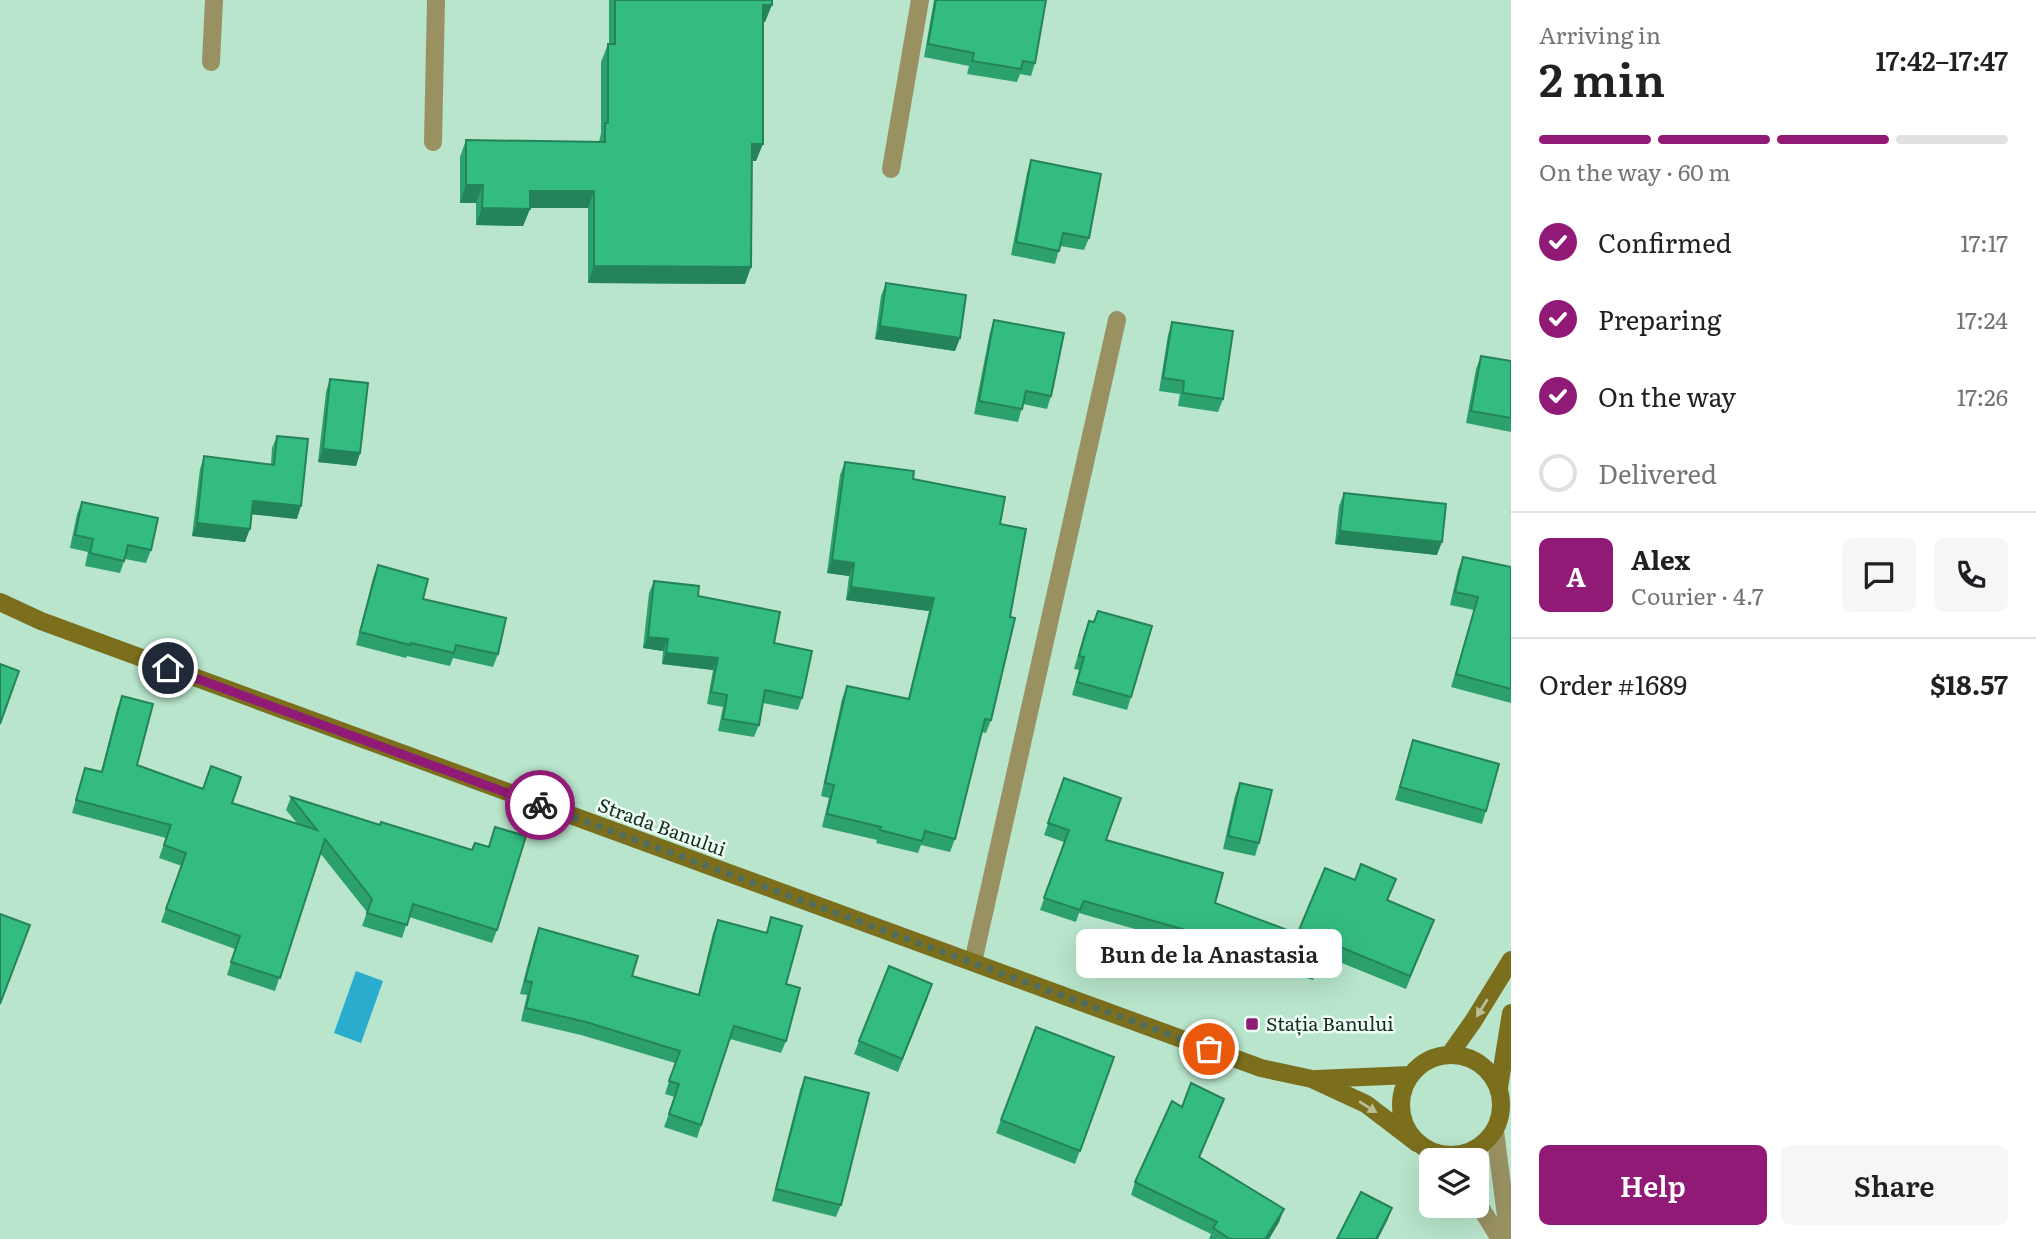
<!DOCTYPE html>
<meta charset="utf-8">
<style>
:root{--surface:#fff;--page:#f6f6f6;--text:#202124;--muted:#757577;--line:#e0e0e0;--accent:#921a77}
body{margin:0;font-family:Literata,serif;background:var(--page);color:var(--text);height:100vh;display:flex;flex-direction:column;font-size:26px;white-space:nowrap}
*{box-sizing:border-box;margin:0}
p{font-size:23px;color:var(--muted)}
.icon{flex:none;width:38px;height:38px;fill:none;stroke:currentColor;stroke-width:2;stroke-linecap:round;stroke-linejoin:round}
.map{position:relative;flex:1;overflow:hidden}
.side{display:flex;flex-direction:column;background:var(--surface);width:525px}
.side>*{flex:none}
.fabs{position:absolute;left:1419px;top:1148px;display:grid;gap:14px}
.fabs a{display:grid;place-items:center;width:70px;height:70px;border-radius:10px;background:var(--surface);box-shadow:0 7px 28px #0002;font-size:35px}
.pin{position:absolute;display:grid;place-items:center;width:60px;height:60px;color:#fff;margin:-30px;border:4px solid #fff;border-radius:50%;box-shadow:0 2px 7px #0007}
.courier{position:absolute;display:grid;place-items:center;width:70px;height:70px;margin:-35px;border:5px solid #921a77;border-radius:50%;background:#fff;color:#222;box-shadow:0 2px 9px #0007}
.bubble{position:absolute;height:49px;border-radius:10px;background:var(--surface);box-shadow:0 7px 28px #0002;font-size:23px;font-weight:600;line-height:49px;text-align:center}
.summary em{font-style:normal;font-weight:600}
.summary div{display:flex;flex-direction:column-reverse}
.summary{display:flex;align-items:center;justify-content:space-between;height:119px;padding:0 28px}
h1{font-size:46px;font-weight:600;line-height:52px}
.bar{display:grid;grid-template-columns:repeat(4,1fr);gap:10px 7px;align-content:center;height:84px;padding:0 28px}
.bar i{height:9px;border-radius:5px;background:var(--line)}
.bar .current{background:var(--accent)}
.bar p{grid-column:span 4}
.line{display:flex;align-items:center;gap:18px;padding:0 28px;border-top:2px solid var(--line)}
.line div{flex:1}
.round{display:grid;place-items:center;flex:none;width:74px;height:74px;border-radius:10px;background:var(--page)}
ol{padding:0 28px;list-style:none}
li{display:flex;align-items:center;gap:21px;height:77px}
li p{margin-inline-start:auto}
li .icon{padding:7px;border-radius:50%;background:var(--accent);color:#fff;stroke-width:4}
li:last-child{color:var(--muted)}
li i{width:38px;height:38px;border:4px solid var(--line);border-radius:50%}
.button{display:flex;gap:14px;margin-top:auto;padding:14px 28px}
.button a{flex:1;height:80px;border-radius:10px;background:var(--accent);color:#fff;font-size:28px;font-weight:600;line-height:80px;text-align:center}
.button a+a{background:var(--page);color:var(--text)}
main{display:flex;flex:1;min-height:0}
.map>svg:first-child{display:block}
.water{fill:#29accd}
.lines{fill:none;stroke-linecap:round;stroke-linejoin:round}
.street{stroke:#999162;stroke-width:18}
.secondary{stroke:#7b6e1d;stroke-width:18}
.wall{fill:#2da16d}
.shaded-wall{fill:#248359}
.building{fill:#34bb7f;stroke:#248359;stroke-width:2}
.oneway{fill:#babe93}
.done{stroke:#516d5d;stroke-width:7;stroke-dasharray:0 12.6}
.route{stroke:#921a77;stroke-width:9}
.poi-dot{fill:#921a77;stroke:#edfff4;stroke-width:2.5}
.labels{text-anchor:middle;stroke-width:5;stroke-linejoin:round;paint-order:stroke}
.street-label{font-size:19px;fill:#1a2c22;stroke:#edfff4}
.poi-label{font-size:19px;fill:#1a2c22;stroke:#edfff4;text-anchor:start}
</style>
<main>
<div class="map">
<svg width="1511" height="1239" viewBox="0 0 1511 1239">
<rect width="100%" height="100%" fill="#b8e5cb"/>
<!-- water -->
<path class="water" d="M356,971L383,981L361,1043L334,1033Z"/>
<g class="lines">
<!-- street -->
<path class="street" d="M211,62L214,0
M433,142L436,0
M891,169L920,0
M973,962L1117,320
M1495,1131L1509,1239
M1438,1154L1444,1160
M1477,1202L1500,1239"/>
<!-- secondary -->
<path class="secondary" d="M0,602L41,621L1261,1068L1312,1079L1366,1104L1417,1143
M1450,1054L1474,1020L1511,960
M1401 1105a50 50 0 1 1 100 0a50 50 0 1 1-100 0Z
M1316,1079L1410,1075
M1499,1087L1511,1013"/>
</g>
<!-- wall -->
<path class="wall" d="M609,0H772L765,22H763L756,161H752L745,284L588,283V208H530L523,226L476,225V203H460V157L466,140L599,142L601,133V62L608,44H609Z
M934,0H1046L1035,63L1031,76L1020,74L1017,82L967,74L969,66L924,57Z
M1031,160L1089,238L1084,250L1060,246L1055,264L1011,255L1027,173Z
M886,283L960,338L955,351L875,339L881,296Z
M994,320L1051,396L1047,409L1023,404L1018,422L974,414L990,332Z
M1172,322L1223,399L1218,412L1178,406L1180,394L1159,391L1168,335Z
M1481,356L1511,361V432L1466,423L1476,369Z
M330,379L360,453L356,466L318,462L326,392Z
M277,436L297,519L252,514L245,542L192,536L200,469L204,456L271,464L272,448Z
M845,462L913,479L1000,524L1010,617L991,720L986,733L981,732L955,839L950,852L921,845L918,853L876,843L877,840L822,827L829,798L821,796L842,699L847,686L908,699L929,611L846,600L849,576L827,573L840,475Z
M1344,493L1437,555L1335,544L1339,506Z
M82,502L151,550L146,563L125,559L120,573L85,566L88,552L70,548L77,514Z
M1463,557L1511,567V703L1451,687L1474,610L1450,605L1458,570Z
M378,565L498,654L493,667L453,658L450,666L407,656L406,658L356,645L373,578Z
M654,581L698,596L774,643L802,698L798,710L763,703L759,725L754,737L718,731L723,707L707,704L713,670L662,664L663,651L643,648L649,593Z
M1098,611L1131,697L1127,710L1072,695L1079,670L1074,669L1084,634L1089,621L1093,622Z
M122,696L137,765L232,803L297,823L286,810L291,797L380,825L472,850L488,847L495,827L497,930L492,943L409,917L402,938L362,926L367,912L320,853L275,991L227,975L235,949L161,922L182,866L159,858L166,838L72,813L85,768L101,772L117,709Z
M1413,740L1486,811L1482,824L1395,800Z
M1064,778L1106,840L1215,903L1297,934L1325,868L1388,900L1429,933L1406,989L1322,955L1313,980L1079,913L1076,922L1040,910L1064,842L1044,835Z
M1240,783L1259,843L1255,856L1223,849L1235,796Z
M771,917L786,984V1041L781,1053L730,1039L697,1138L664,1127L675,1097L665,1094L675,1063L581,1035L521,1021L527,995L520,994L534,941L539,928L632,976L698,995L713,933L718,920L766,933Z
M928,997L898,1072L854,1054L859,1041Z
M1036,1027L1114,1057L1075,1164L996,1133Z
M805,1077L841,1205L836,1217L772,1201L800,1090Z
M1224,1099L1200,1157L1284,1209L1279,1222L1269,1239H1209L1211,1234L1131,1195L1135,1182L1182,1107Z"/>
<!-- shaded-wall -->
<path class="shaded-wall" d="M763,5H772L765,22H757Z
M752,144H763L756,161H745Z
M466,185H483L476,203H460Z
M530,191H594L588,208H524Z
M482,208L530,209L523,226L476,225Z
M594,266L751,267L745,284L588,283Z
M880,326L960,338L955,351L875,339Z
M323,449L360,453L356,466L318,462Z
M253,501L301,506L297,519L249,514Z
M197,523L250,529L245,542L192,536Z
M1340,531L1442,542L1437,555L1335,544Z
M832,560L854,563L849,576L827,573Z
M851,587L934,598L929,611L846,600Z
M648,637L668,639L663,651L643,648Z
M666,653L718,658L713,670L662,664Z
M1392,1208L1388,1219L1378,1239H1376Z
M1284,1209L1279,1222L1269,1239H1265Z"/>
<!-- building -->
<path class="building" d="M615,0H772V5H763V144H752L751,267L594,266V191H530V209L482,208L483,185H466V140L605,142V123H608V44H615Z
M936,0H1046L1035,63L1023,61L1021,69L972,61L974,53L928,44Z
M1031,160L1101,174L1089,238L1063,233L1059,251L1016,242Z
M886,283L966,295L960,338L880,326Z
M994,320L1064,333L1051,396L1026,391L1022,409L979,401Z
M1172,322L1233,331L1223,399L1183,393L1184,381L1163,378Z
M1481,356L1511,361V418L1471,411Z
M330,379L368,383L360,453L323,449Z
M277,436L308,439L301,506L253,501L250,529L197,523L204,456L274,465Z
M845,462L914,471L913,479L1005,497L1000,524L1026,529L1010,617L1015,618L991,720L985,719L955,839L925,831L922,841L880,830L881,827L827,814L834,785L825,783L847,686L909,699L934,598L851,587L854,563L832,560Z
M1344,493L1446,504L1442,542L1340,531Z
M82,502L158,518L151,550L128,545L124,561L90,553L93,539L75,535Z
M1463,557L1511,567V689L1456,674L1478,597L1455,592Z
M378,565L428,579L423,599L506,618L498,654L456,645L454,653L411,643L410,645L360,632Z
M654,581L699,586L698,596L780,612L774,643L812,651L802,698L765,690L759,725L723,719L727,695L711,692L718,658L666,653L668,639L648,637Z
M1098,611L1152,626L1131,697L1077,682L1084,657L1079,656L1089,621L1094,622Z
M0,664L19,671L0,724Z
M122,696L153,704L137,765L203,789L211,766L241,777L232,803L317,830L291,797L380,825L381,822L472,850L475,843L489,847L495,827L526,836L497,930L413,904L407,925L367,913L372,899L325,839L280,978L231,962L240,936L166,909L186,853L164,845L171,825L76,800L85,768L102,772Z
M1413,740L1499,764L1486,811L1400,787Z
M1064,778L1121,798L1106,840L1223,873L1215,903L1325,944L1318,968L1084,901L1080,910L1044,898L1069,830L1048,823Z
M1240,783L1272,790L1259,843L1228,836Z
M1361,864L1396,879L1387,900L1434,920L1410,976L1299,930L1325,868L1355,880Z
M0,914L30,925L0,1004Z
M771,917L802,926L786,984L800,988L786,1041L734,1026L701,1125L669,1114L679,1084L669,1081L680,1051L586,1022L526,1008L532,982L525,981L539,928L638,956L632,976L699,995L718,920L767,933Z
M889,966L932,984L902,1059L859,1041Z
M1036,1027L1114,1057L1080,1151L1001,1120Z
M805,1077L869,1093L841,1205L776,1189Z
M1191,1083L1224,1099L1199,1157L1284,1209L1265,1239H1230L1213,1228L1217,1222L1135,1182L1172,1101L1182,1107Z
M1361,1192L1392,1208L1376,1239H1337Z"/>
<!-- one-way arrows -->
<defs><path id="oneway-solid" d="M-6-.8H1V-3.2L6.5 0L1 3.2V.8H-6Z" transform="scale(1.75)"/></defs>
<g class="oneway">
<use href="#oneway-solid" transform="translate(1482 1008) rotate(122)"/>
<use href="#oneway-solid" transform="translate(1368 1107) rotate(32)"/>
</g>
<g class="lines">
<!-- done -->
<path class="done" d="M540,805L1209,1049"/>
<!-- route -->
<path class="route" d="M168,668L540,805"/>
</g>
<!-- markers -->
<rect class="poi-dot" x="1245" y="1017" width="14" height="14" rx="3.5"/>
<g class="labels">
<!-- street labels -->
<g class="street-label">
<text transform="translate(662 827) rotate(20)" y="7">Strada Banului</text>
</g>
<!-- poi labels -->
<g class="poi-label">
<text x="1266" y="1031">Stația Banului</text>
</g>
</g>
</svg>
<div class="fabs">
<a><svg class="icon" aria-label="layers" viewBox="0 0 24 24"><path d="M12 4l9 5-9 5-9-5zM3 14l9 5 9-5"/></svg></a>
</div>
<div class="pin" style="left:1209px;top:1049px;background:#ea580c"><svg class="icon" aria-label="bag" viewBox="0 0 24 24"><path d="M5 8h14l-1 12H6zM9 8a3 3 0 0 1 6 0"/></svg></div>
<div class="pin" style="left:168px;top:668px;background:#1f2937"><svg class="icon" aria-label="home" viewBox="0 0 24 24"><path d="M3 11l9-7 9 7M6 9v11h12V9"/></svg></div>
<div class="courier" style="left:540px;top:805px"><svg class="icon" aria-label="bike" viewBox="0 0 24 24"><circle cx="6" cy="16" r="4"/><circle cx="18" cy="16" r="4"/><path d="M6 16l4-8h5l3 8M10 8l3 8H6M13 5h3"/></svg></div>
<div class="bubble" style="left:1076px;top:929px;width:266px">Bun de la Anastasia</div>
</div>
<section class="side">
<div class="summary"><div><h1>2 min</h1><p>Arriving in</p></div><em>17:42–17:47</em></div>
<div class="bar"><i class="current"></i><i class="current"></i><i class="current"></i><i></i><p>On the way · 60 m</p></div>
<ol>
<li><svg class="icon" aria-label="check" viewBox="0 0 24 24"><path d="M5 12l5 5 9-10"/></svg>Confirmed<p>17:17</p></li>
<li><svg class="icon" aria-label="check" viewBox="0 0 24 24"><path d="M5 12l5 5 9-10"/></svg>Preparing<p>17:24</p></li>
<li><svg class="icon" aria-label="check" viewBox="0 0 24 24"><path d="M5 12l5 5 9-10"/></svg>On the way<p>17:26</p></li>
<li><i></i>Delivered</li>
</ol>
<div class="line" style="height:126px"><b class="round" style="background:var(--accent);color:#fff">A</b><div><b>Alex</b><p>Courier · 4.7</p></div><a class="round"><svg class="icon" aria-label="chat" viewBox="0 0 24 24"><path d="M4 5h16v11H9l-5 4z"/></svg></a><a class="round"><svg class="icon" aria-label="phone" viewBox="0 0 24 24"><path d="M5 4h4l2 5-3 2q2 4 5 5l2-3 5 2v4C11 20 4 13 5 4z"/></svg></a></div>
<div class="line" style="height:91px"><div>Order #1689</div><b>$18.57</b></div>
<div class="button"><a>Help</a><a>Share</a></div>
</section>
</main>
